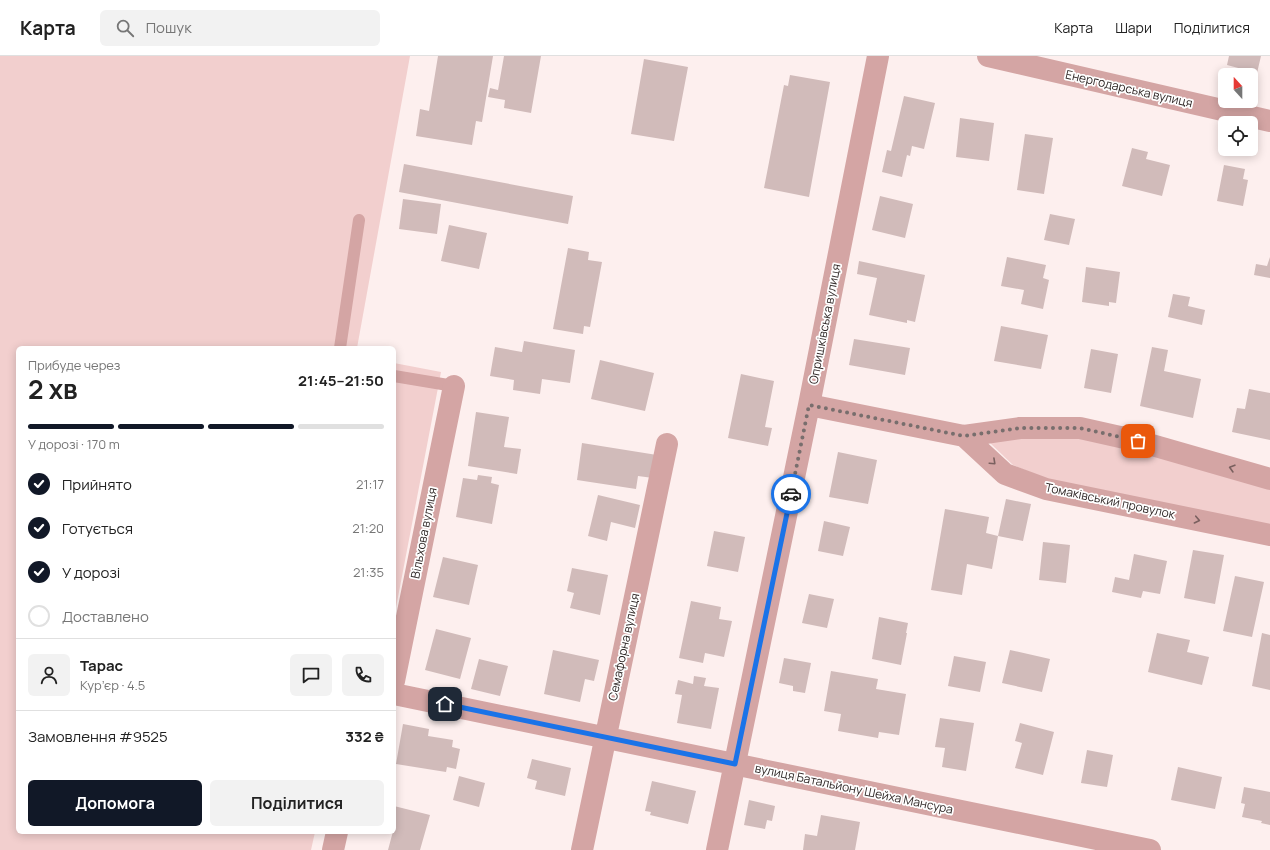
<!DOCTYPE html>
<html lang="uk">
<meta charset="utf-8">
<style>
:root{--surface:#fff;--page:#f2f2f2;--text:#222;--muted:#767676;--line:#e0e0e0;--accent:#111827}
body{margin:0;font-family:Manrope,sans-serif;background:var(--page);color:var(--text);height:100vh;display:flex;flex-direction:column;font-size:15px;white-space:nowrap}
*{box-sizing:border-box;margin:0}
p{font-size:13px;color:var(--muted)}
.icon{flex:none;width:22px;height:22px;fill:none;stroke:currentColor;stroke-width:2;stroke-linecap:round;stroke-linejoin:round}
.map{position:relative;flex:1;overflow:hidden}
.drawer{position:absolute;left:16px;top:290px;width:380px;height:488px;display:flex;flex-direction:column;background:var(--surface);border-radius:6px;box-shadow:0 2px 10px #0003}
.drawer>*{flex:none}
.needle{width:26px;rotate:339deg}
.fabs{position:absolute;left:1218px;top:12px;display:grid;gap:8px}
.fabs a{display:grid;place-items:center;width:40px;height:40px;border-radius:6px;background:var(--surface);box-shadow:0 2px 10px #0003;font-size:20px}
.pin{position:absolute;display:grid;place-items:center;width:34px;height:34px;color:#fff;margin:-17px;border-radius:8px;box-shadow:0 2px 6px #0006}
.courier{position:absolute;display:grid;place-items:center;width:40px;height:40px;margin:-20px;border:3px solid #1a73e8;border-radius:50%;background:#fff;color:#222;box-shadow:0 1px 5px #0007}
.summary em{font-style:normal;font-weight:700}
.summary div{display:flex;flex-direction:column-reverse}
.summary{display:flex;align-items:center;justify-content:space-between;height:68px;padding:0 12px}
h1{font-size:26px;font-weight:700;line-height:30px}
.bar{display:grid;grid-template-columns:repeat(4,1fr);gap:6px 4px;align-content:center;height:48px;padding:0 12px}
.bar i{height:5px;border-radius:3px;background:var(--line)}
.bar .active{background:var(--accent)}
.bar p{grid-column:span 4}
.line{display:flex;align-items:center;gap:10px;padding:0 12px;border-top:1px solid var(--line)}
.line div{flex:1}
.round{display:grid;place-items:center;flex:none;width:42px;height:42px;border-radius:6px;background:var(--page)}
ol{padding:0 12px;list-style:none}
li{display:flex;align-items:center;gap:12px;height:44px}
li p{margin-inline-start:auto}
li .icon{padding:4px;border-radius:50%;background:var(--accent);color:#fff;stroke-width:4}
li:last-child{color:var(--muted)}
li i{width:22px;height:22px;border:2px solid var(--line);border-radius:50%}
.button{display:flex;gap:8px;margin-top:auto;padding:8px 12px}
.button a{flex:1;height:46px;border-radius:6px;background:var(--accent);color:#fff;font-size:16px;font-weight:700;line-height:46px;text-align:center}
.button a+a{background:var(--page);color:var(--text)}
header{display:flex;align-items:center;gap:24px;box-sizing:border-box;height:56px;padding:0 20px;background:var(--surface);border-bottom:1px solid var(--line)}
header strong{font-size:19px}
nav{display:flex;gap:22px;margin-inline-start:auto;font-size:14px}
.search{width:280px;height:36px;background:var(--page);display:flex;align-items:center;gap:10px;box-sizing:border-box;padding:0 14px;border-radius:6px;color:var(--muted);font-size:15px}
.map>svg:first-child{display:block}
.green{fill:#f2cfce}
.building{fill:#d1bbba}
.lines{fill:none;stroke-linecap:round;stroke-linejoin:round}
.service{stroke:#d4a5a4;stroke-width:12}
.minor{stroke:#d4a5a4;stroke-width:22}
.oneway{stroke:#7a605f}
.done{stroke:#786e6d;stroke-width:4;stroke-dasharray:0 7.2}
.route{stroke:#1a73e8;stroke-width:5}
.labels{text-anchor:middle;stroke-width:3.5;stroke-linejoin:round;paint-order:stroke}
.street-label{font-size:12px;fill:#302827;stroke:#fff}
</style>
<header>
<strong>Карта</strong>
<div class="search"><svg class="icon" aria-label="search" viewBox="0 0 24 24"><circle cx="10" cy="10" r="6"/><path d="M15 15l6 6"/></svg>Пошук</div>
<nav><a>Карта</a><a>Шари</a><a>Поділитися</a></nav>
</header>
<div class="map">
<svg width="1270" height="794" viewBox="0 0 1270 794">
<rect width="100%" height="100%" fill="#fdefee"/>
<!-- green -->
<path class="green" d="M0,0H410L357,292H18V776H315L311,794H0Z
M394,307L441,316L394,562Z
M1021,379H1075L1270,430V470L1047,423L1013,409L989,386Z"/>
<!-- building -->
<path class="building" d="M438,0H493L482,66L476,65L472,89L416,80L420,53L429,55Z
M504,0H541L531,57L504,52L505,44L488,41L490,32L498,34Z
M1229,0H1261L1257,17L1227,9Z
M644,3L688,11L674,85L631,78Z
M790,19L830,26L809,141L764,132L784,29L788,30Z
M904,40L935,47L924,93L912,90L910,100L907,99L902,121L882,116L887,94L891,95Z
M960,62L994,67L989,105L956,101Z
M1025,78L1053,82L1044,138L1017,134Z
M1132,92L1148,96L1146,103L1170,109L1162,140L1122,130Z
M404,108L573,140L568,168L399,136Z
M1224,109L1245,113L1243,123L1248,124L1243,150L1217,145Z
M880,140L913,148L905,182L872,174Z
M403,143L441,148L437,178L399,173Z
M1050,158L1075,163L1069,189L1044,184Z
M449,169L487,177L479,213L441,205Z
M568,192L589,196L588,204L602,206L590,271L584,270L583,278L553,273Z
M1007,201L1046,209L1043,222L1049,224L1043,253L1021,248L1024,234L1001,230Z
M1270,201V222L1254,219L1256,208L1267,210Z
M859,205L925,219L915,266L907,264V267L869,259L877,222L857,218Z
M1086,211L1120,216L1116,247L1109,246V250L1082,246Z
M1173,238L1190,241L1188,250L1205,254L1202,269L1168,261Z
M1001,270L1048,279L1041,313L994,305Z
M854,283L910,292L905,319L849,309Z
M524,285L575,294L570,327L542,323L540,338L513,334L514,324L490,320L495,291L522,296Z
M1152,291L1168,294L1164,315L1201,323L1193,362L1140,350Z
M1091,293L1118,298L1111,337L1084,332Z
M600,304L654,317L645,355L591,343Z
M741,318L774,325L765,371L772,372L768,390L728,382Z
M1249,333L1270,337V384L1232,376L1237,352L1245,353Z
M476,356L509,361L504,391L521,393L517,418L468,410Z
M582,387L657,399L653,422L638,420L636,433L577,424Z
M838,396L877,404L868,448L829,441Z
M478,419L492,421L491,427L499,429L492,468L456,461L463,422L477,424Z
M598,439L640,449L635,472L611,466L607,485L588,480Z
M1006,443L1031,448L1023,485L998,480Z
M945,453L989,461L986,477L998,480L992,513L967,508L962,539L931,534Z
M824,465L850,471L843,500L818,495Z
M714,475L745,481L738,516L707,510Z
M1043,486L1070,489L1066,527L1039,524Z
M1193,494L1224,499L1215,548L1184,542Z
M1134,498L1167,505L1160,538L1143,535L1141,542L1112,536L1115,521L1129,524Z
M443,501L478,509L469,549L433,541Z
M572,512L608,519L600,559L570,552L574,537L567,535Z
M1235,520L1264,526L1252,581L1223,575Z
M809,538L834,543L827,572L802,567Z
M691,545L721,551L719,563L732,565L724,601L705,597L703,607L679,602Z
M879,561L908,567L906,577H907L901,609L872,603Z
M436,573L471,582L460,623L425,614Z
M1157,577L1190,584L1187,596L1209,601L1202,629L1148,616Z
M1262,577L1270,579V634L1252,630Z
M553,594L599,604L594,625L585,623L580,646L544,638Z
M1010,594L1050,603L1042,636L1002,627Z
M954,600L986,606L980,636L948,630Z
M784,602L811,607L805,637L793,635V630L779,627Z
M479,603L508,610L500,640L471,633Z
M831,615L878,623L876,633L906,638L899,679L879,676L878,682L838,675L841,658L824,655Z
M694,620L706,622L704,630L719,632L711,673L677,667L682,639L675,638L678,624L693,628Z
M940,662L974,667L966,715L942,711L945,692L935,691Z
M1020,667L1054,676L1043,719L1015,712L1022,687L1015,685Z
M403,668L429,673L428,680L453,684L452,691L460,693L456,713L447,711L446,716L396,708Z
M1087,694L1113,699L1107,731L1081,727Z
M532,703L571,712L565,740L535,733L537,725L527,722Z
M1178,711L1222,721L1215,753L1171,744Z
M459,720L485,727L479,751L453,744Z
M652,725L696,735L688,768L650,759L651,756L645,755Z
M1244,731L1270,736V769L1261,767L1262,765L1242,761L1245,748L1241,747Z
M749,744L775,750L772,765L767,764L765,773L744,769Z
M394,750L430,759L420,794H388L395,768Z
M821,759L860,766L855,794H803L805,778L817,780Z"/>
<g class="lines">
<!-- service -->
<path class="service" d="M340,292L359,164
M394,320L454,330"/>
<!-- minor -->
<path class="minor" d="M988,0L1270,65
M809,349L964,380L1020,372H1080L1138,385L1270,423
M964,380L1005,418L1046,433L1270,479
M394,625L454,330
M394,638L1150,794
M333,794L337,776
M582,794L667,388
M717,794L809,349L878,0"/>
</g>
<!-- one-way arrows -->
<defs><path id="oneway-chevron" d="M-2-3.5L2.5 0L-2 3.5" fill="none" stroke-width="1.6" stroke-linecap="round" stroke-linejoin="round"/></defs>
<g class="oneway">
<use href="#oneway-chevron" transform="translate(993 406) rotate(43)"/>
<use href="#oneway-chevron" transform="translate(1232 412) rotate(-164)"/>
<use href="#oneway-chevron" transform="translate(1197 464) rotate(12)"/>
</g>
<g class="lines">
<!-- done -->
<path class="done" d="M791,438L809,349L964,380L1020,372H1080L1138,385"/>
<!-- route -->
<path class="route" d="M445,648L735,708L791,438"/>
</g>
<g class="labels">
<!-- street labels -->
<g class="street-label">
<text transform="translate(1129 33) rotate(13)" y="4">Енергодарська вулиця</text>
<text transform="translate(825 268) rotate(-79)" y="4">Опришківська вулиця</text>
<text transform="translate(1110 445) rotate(12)" y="4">Томаківський провулок</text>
<text transform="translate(424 477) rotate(-79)" y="4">Вільхова вулиця</text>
<text transform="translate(624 591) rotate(-78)" y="4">Семафорна вулиця</text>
<text transform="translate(854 733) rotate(12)" y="4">вулиця Батальйону Шейха Мансура</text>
</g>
</g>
</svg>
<div class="fabs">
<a><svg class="needle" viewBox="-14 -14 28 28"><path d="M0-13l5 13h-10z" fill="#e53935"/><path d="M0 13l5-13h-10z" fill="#767676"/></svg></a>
<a><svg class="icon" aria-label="locate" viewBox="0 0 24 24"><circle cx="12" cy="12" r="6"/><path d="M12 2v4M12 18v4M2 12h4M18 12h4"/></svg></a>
</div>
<div class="pin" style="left:1138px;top:385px;background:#ea580c"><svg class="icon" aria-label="bag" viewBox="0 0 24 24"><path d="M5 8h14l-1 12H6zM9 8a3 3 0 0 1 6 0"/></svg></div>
<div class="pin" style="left:445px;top:648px;background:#1f2937"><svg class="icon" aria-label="home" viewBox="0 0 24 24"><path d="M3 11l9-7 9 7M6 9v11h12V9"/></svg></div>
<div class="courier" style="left:791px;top:438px"><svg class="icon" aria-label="car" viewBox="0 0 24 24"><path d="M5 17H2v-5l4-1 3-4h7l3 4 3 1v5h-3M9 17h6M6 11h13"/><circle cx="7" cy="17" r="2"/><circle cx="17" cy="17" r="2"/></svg></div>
<section class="drawer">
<div class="summary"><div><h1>2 хв</h1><p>Прибуде через</p></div><em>21:45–21:50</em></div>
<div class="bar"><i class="active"></i><i class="active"></i><i class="active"></i><i></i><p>У дорозі · 170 m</p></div>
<ol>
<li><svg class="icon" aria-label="check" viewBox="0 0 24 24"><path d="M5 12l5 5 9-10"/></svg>Прийнято<p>21:17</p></li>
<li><svg class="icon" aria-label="check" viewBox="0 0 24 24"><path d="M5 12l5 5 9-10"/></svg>Готується<p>21:20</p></li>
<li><svg class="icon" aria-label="check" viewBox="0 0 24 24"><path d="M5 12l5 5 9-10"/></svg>У дорозі<p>21:35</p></li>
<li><i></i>Доставлено</li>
</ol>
<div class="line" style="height:72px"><a class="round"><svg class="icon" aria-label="person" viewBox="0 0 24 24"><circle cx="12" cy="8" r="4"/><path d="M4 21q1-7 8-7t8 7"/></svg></a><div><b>Тарас</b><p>Кур’єр · 4.5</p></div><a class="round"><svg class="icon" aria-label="chat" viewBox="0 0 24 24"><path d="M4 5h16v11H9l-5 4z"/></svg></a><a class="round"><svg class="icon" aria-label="phone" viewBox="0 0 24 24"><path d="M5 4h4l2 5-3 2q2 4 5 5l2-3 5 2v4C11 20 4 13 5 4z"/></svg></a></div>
<div class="line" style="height:52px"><div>Замовлення #9525</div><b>332 ₴</b></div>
<div class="button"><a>Допомога</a><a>Поділитися</a></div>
</section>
</div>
